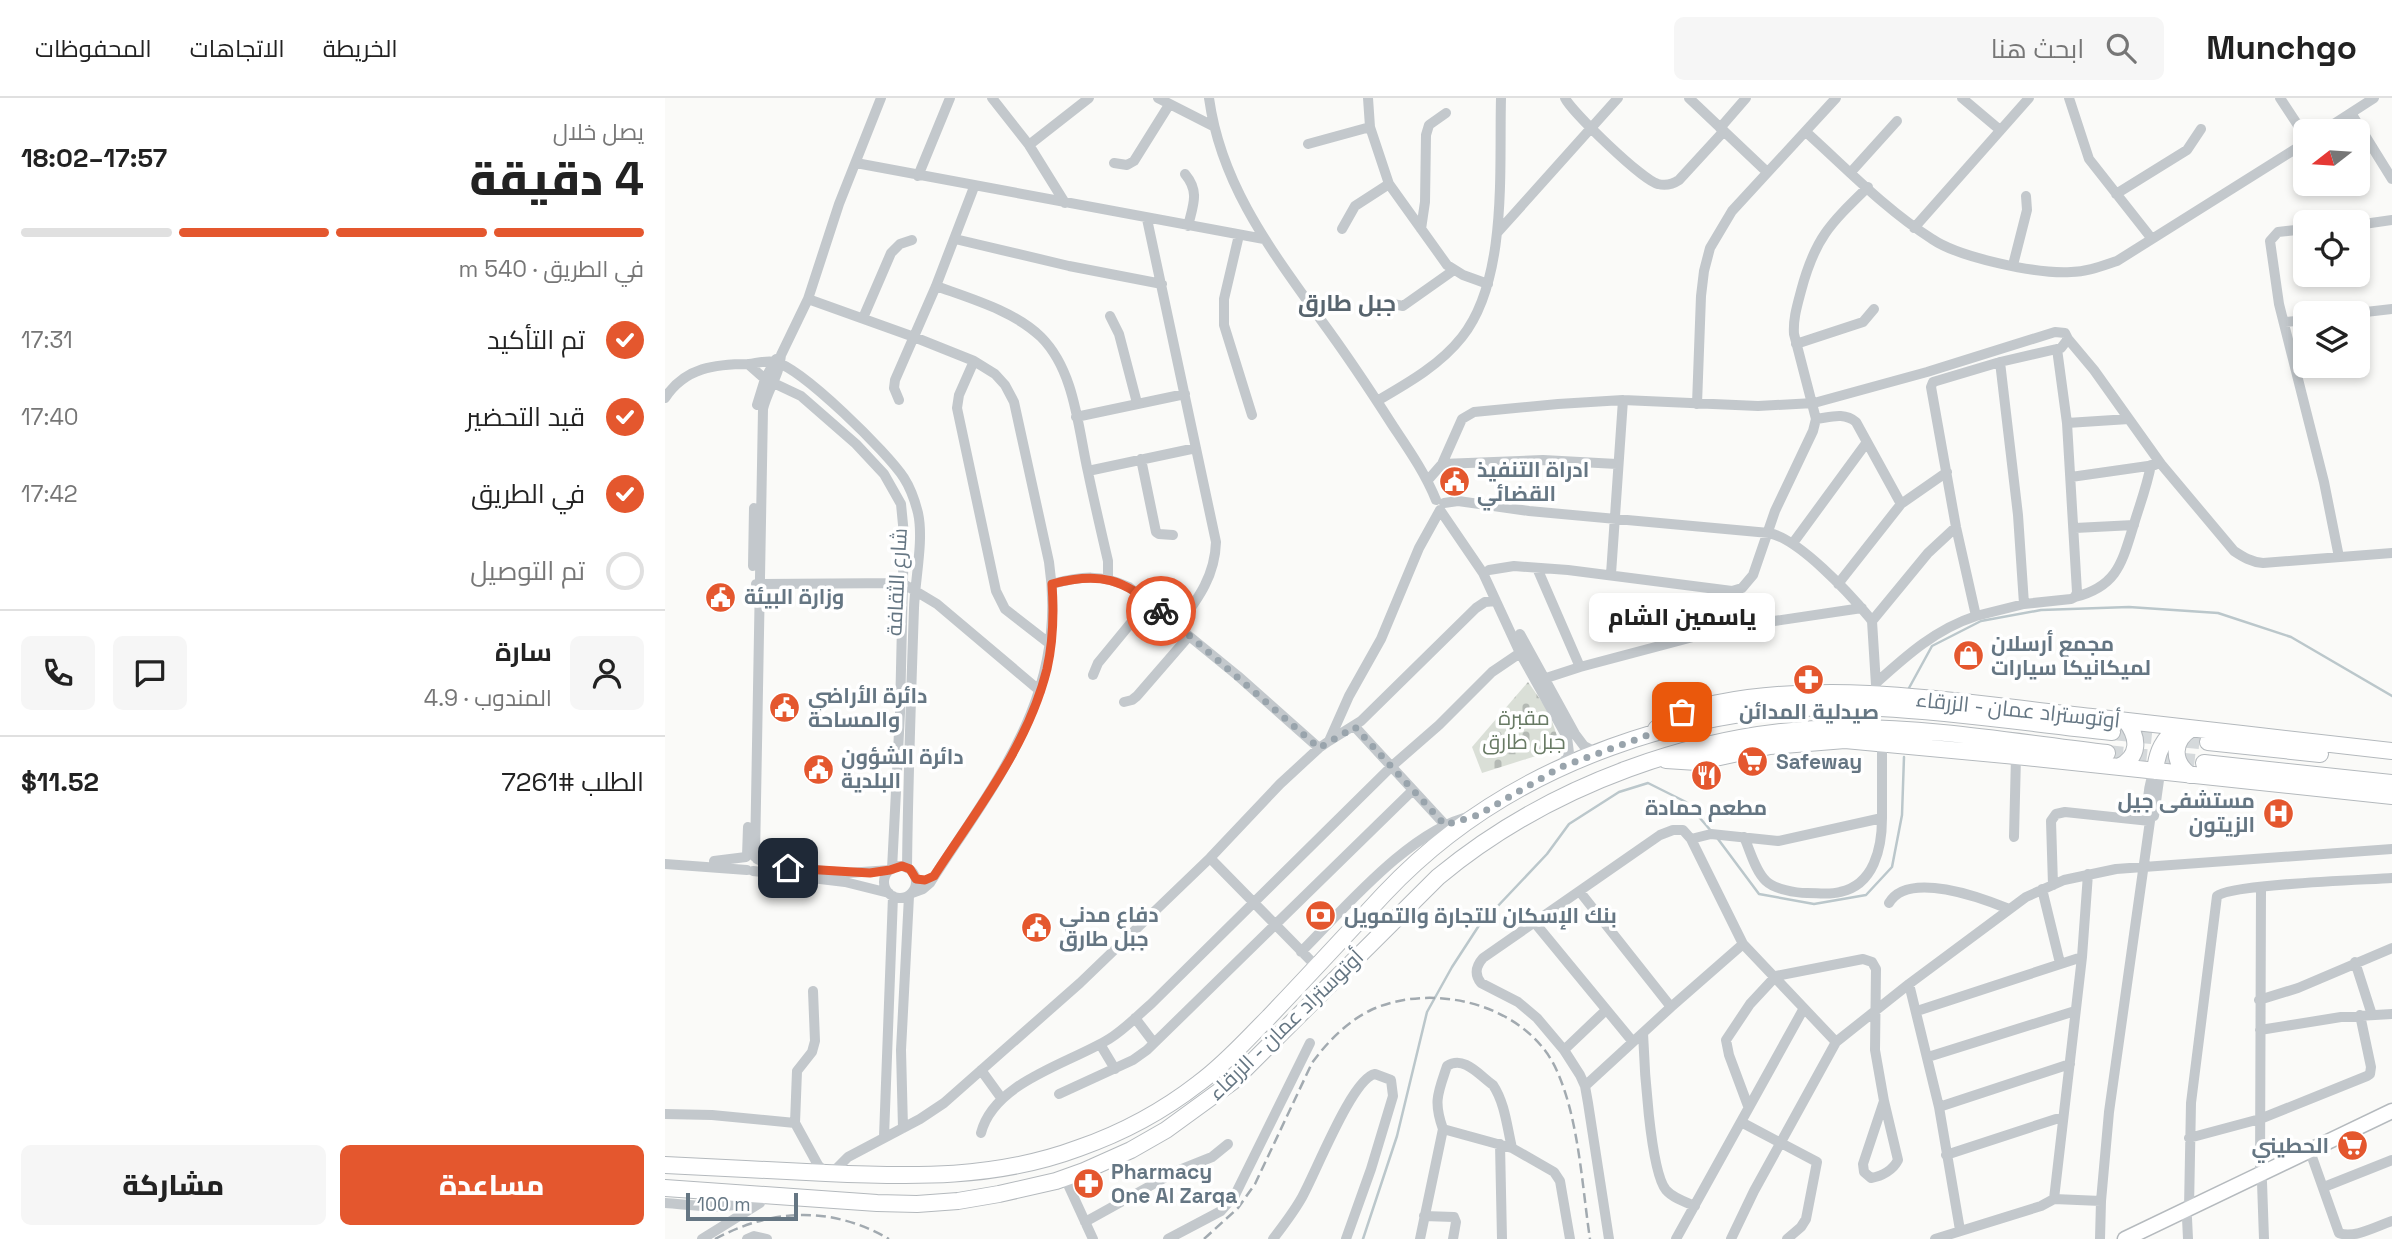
<!DOCTYPE html>
<html lang="ar">
<meta charset="utf-8">
<style>
:root{--surface:#fff;--page:#f6f6f6;--text:#222;--muted:#767676;--line:#e0e0e0;--accent:#e4572e}
body{margin:0;font-family:"Space Grotesk",Cairo,sans-serif;background:var(--page);color:var(--text);direction:rtl;height:100vh;display:flex;flex-direction:column;font-size:26px;white-space:nowrap}
*{box-sizing:border-box;margin:0}
p{font-size:23px;color:var(--muted)}
.icon{flex:none;width:38px;height:38px;fill:none;stroke:currentColor;stroke-width:2;stroke-linecap:round;stroke-linejoin:round}
.map{position:relative;flex:1;overflow:hidden;direction:ltr}
.details{display:flex;flex-direction:column;background:var(--surface);width:665px}
.details>*{flex:none}
.needle{width:46px;rotate:253deg}
.fabs{position:absolute;left:1628px;top:21px;display:grid;gap:14px}
.fabs a{display:grid;place-items:center;width:77px;height:77px;border-radius:10px;background:var(--surface);box-shadow:0 4px 10px #0003;font-size:35px}
.scale{position:absolute;left:21px;bottom:18px;width:112px;box-sizing:border-box;padding-left:7px;border:4px solid #657683;border-top:0;font-size:19px;line-height:24px;white-space:nowrap;color:#657683;-webkit-text-stroke:5px #fff;paint-order:stroke}
.pin{position:absolute;display:grid;place-items:center;width:60px;height:60px;color:#fff;margin:-30px;border-radius:14px;box-shadow:0 4px 10px #0006}
.courier{position:absolute;display:grid;place-items:center;width:70px;height:70px;margin:-35px;border:5px solid #e4572e;border-radius:50%;background:#fff;color:#222;box-shadow:0 2px 9px #0007}
.bubble{position:absolute;height:49px;border-radius:10px;background:var(--surface);box-shadow:0 4px 10px #0003;font-size:23px;font-weight:800;line-height:49px;text-align:center;direction:rtl}
.summary em{font-style:normal;font-weight:800}
.summary div{display:flex;flex-direction:column-reverse}
.summary{display:flex;align-items:center;justify-content:space-between;height:119px;padding:0 21px}
h1{font-size:46px;font-weight:800;line-height:52px}
.bar{display:grid;grid-template-columns:repeat(4,1fr);gap:10px 7px;align-content:center;height:84px;padding:0 21px}
.bar i{height:9px;border-radius:5px;background:var(--line)}
.bar .selected{background:var(--accent)}
.bar p{grid-column:span 4}
.line{display:flex;align-items:center;gap:18px;padding:0 21px;border-top:2px solid var(--line)}
.line div{flex:1}
.round{display:grid;place-items:center;flex:none;width:74px;height:74px;border-radius:10px;background:var(--page)}
ol{padding:0 21px;list-style:none}
li{display:flex;align-items:center;gap:21px;height:77px}
li p{margin-inline-start:auto}
li .icon{padding:7px;border-radius:50%;background:var(--accent);color:#fff;stroke-width:4}
li:last-child{color:var(--muted)}
li i{width:38px;height:38px;border:4px solid var(--line);border-radius:50%}
.button{display:flex;gap:14px;margin-top:auto;padding:14px 21px}
.button a{flex:1;height:80px;border-radius:10px;background:var(--accent);color:#fff;font-size:28px;font-weight:800;line-height:80px;text-align:center}
.button a+a{background:var(--page);color:var(--text)}
header{display:flex;align-items:center;gap:42px;box-sizing:border-box;height:98px;padding:0 35px;background:var(--surface);border-bottom:2px solid var(--line)}
header strong{font-size:33px}
nav{display:flex;gap:38px;margin-inline-start:auto;font-size:24px}
.search{width:490px;height:63px;background:var(--page);display:flex;align-items:center;gap:18px;box-sizing:border-box;padding:0 24px;border-radius:10px;color:var(--muted);font-size:26px}
main{display:flex;flex:1;min-height:0}
.map>svg:first-child{display:block}
.cemetery{fill:url(#cemetery-stones)}
.lines{fill:none;stroke-linecap:round;stroke-linejoin:round}
.stream{stroke:#bbc7cb;stroke-width:2.5}
.highway-tunnel{stroke:#d5d9db;stroke-width:16;stroke-dasharray:16 8;stroke-linecap:butt}
.major-casing{stroke:#b5babe;stroke-width:17}
.highway-casing{stroke:#b4b9bd;stroke-width:18}
.minor{stroke:#c3c8cc;stroke-width:10}
.major{stroke:#fff;stroke-width:14}
.highway{stroke:#fff;stroke-width:16}
.rail{stroke:#a2aab0;stroke-width:2.5;stroke-dasharray:10 5;stroke-linecap:butt}
.done{stroke:#99a4ac;stroke-width:7;stroke-dasharray:0 12.6}
.route{stroke:#e4572e;stroke-width:9}
.labels{text-anchor:middle;stroke-width:7;stroke-linejoin:round;paint-order:stroke}
.poi-label{font-size:21px;font-weight:bold;fill:#657683;stroke:#fff;text-anchor:start}
.street-label{font-size:21px;fill:#657683;stroke:#fff}
.park-label{font-size:21px;fill:#687a64;stroke:#fff}
.neighbourhood-label{font-size:23px;font-weight:bold;fill:#57646e;stroke:#fff}
</style>
<header>
<strong>Munchgo</strong>
<div class="search"><svg class="icon" aria-label="search" viewBox="0 0 24 24"><circle cx="10" cy="10" r="6"/><path d="M15 15l6 6"/></svg>ابحث هنا</div>
<nav><a>الخريطة</a><a>الاتجاهات</a><a>المحفوظات</a></nav>
</header>
<main>
<div class="map">
<svg width="1727" height="1141" viewBox="0 0 1727 1141">
<defs>
<pattern id="cemetery-stones" width="16" height="16" patternUnits="userSpaceOnUse" patternTransform="scale(1.75)"><rect width="16" height="16" fill="#dadfd7"/><path d="M2 7V4a2 2 0 0 1 4 0v3zM10 15v-3a2 2 0 0 1 4 0v3z" fill="#b4b9b4"/></pattern>
</defs>
<rect width="100%" height="100%" fill="#fafaf8"/>
<!-- cemetery -->
<path class="cemetery" d="M863,584L884,614L896,650L817,675L807,649Z"/>
<g class="lines">
<!-- stream -->
<path class="stream" d="M1244,590L1267,548L1316,523L1376,512L1464,509L1553,515L1626,539L1727,598
M1053,741L1094,796L1149,806L1201,797L1227,769L1237,717L1239,659
M698,1141L732,1038L762,914L787,869L813,829L882,756L904,726L954,694L983,685L1021,704L1047,734"/>
<!-- highway-tunnel -->
<path class="highway-tunnel" d="M1447,634L1543,644
M1442,655L1539,665"/>
<defs>
<path id="major" d="M1460,1141L1727,1013"/>
<path id="highway" d="M991,631C1008,614 1030,610 1053,605C1176,581 1304,606 1427,619C1527,630 1627,642 1727,653
M1543,644L1655,656
M1001,662L1032,664L1105,648L1180,642L1351,658L1727,698
M1539,665L1727,685
M1454,669C1475,658 1474,640 1461,623
M1490,673C1492,653 1498,641 1514,629
M1525,677C1507,664 1507,643 1526,631
M0,1067C54,1070 107,1072 161,1075C248,1079 331,1081 414,1050C457,1035 498,1013 534,985C560,966 581,942 604,919C643,878 681,837 719,796C845,662 1034,600 1215,610C1293,614 1370,626 1447,634
M0,1090L212,1105L252,1106L293,1103L334,1096L391,1083L419,1073L466,1052L501,1032L567,984L773,779C884,687 1034,632 1179,630C1265,629 1356,645 1442,655"/>
</defs>
<!-- major casing -->
<use href="#major" class="major-casing"/>
<!-- highway casing -->
<use href="#highway" class="highway-casing"/>
<!-- minor -->
<path class="minor" d="M327,0L364,47L400,105
M493,0L548,28
M544,0C556,87 606,152 656,222C681,256 705,292 728,328C744,352 760,375 771,402
M703,0L705,29L724,86L782,167L798,177L823,186
M900,0C907,14 978,83 993,86C1001,88 1008,86 1014,82L1059,33
M1024,0L1102,74
M1297,0L1335,32
M1404,0L1424,61L1487,141
M1615,0L1640,38
M1686,15L1727,81
M1055,30L1081,0
M1658,33L1709,0
M1141,34C1181,70 1221,112 1267,141C1295,160 1372,176 1406,174C1422,174 1437,168 1452,163L1640,45
M643,46L705,29
M364,47L424,0
M191,65L599,141
M449,65L462,67L469,63L504,7
M1186,74L1232,23
M520,76C535,94 528,107 523,128
M253,78L285,0
M1451,96L1522,52L1536,31
M482,121L551,444C550,479 532,502 513,528
M1692,127L1727,122
M1249,130L1364,0
M677,131L690,108L724,86
M756,131L760,104L761,37L764,27L781,15
M1640,131L1613,134L1605,143L1614,206L1659,384L1674,459
M832,135L953,0
M574,137L559,201V227L587,317
M290,141L404,168L497,186
M1348,167L1362,112L1361,98
M271,188C307,201 349,213 376,239C410,273 413,330 423,374C429,403 436,433 443,463V480
M143,201L249,239L309,263L330,276L340,287L349,304L384,464C404,597 332,681 265,785L258,791L247,795
M723,205L738,208L789,172
M1692,215L1727,211
M445,218L454,236L472,305
M198,220L226,155L235,146L247,142
M1620,224L1640,222
M1403,241L1429,272L1496,366L1569,453C1578,459 1586,464 1598,465L1727,455
M1131,246L1198,224L1209,211
M309,263L294,297L292,310L331,493L340,511L385,546
M1335,264L1353,417L1359,506
M83,266L100,281L136,298L191,346L219,376L236,406L239,437L235,615L227,771
M0,300C20,269 51,266 84,266C92,265 102,262 110,264C137,270 223,355 239,380C246,391 250,403 253,415C259,442 250,481 249,510C246,596 243,683 242,770
M234,302L229,290L230,282L271,188L309,89
M712,303C743,285 775,267 797,239C843,181 834,71 836,0
M1032,306L1036,198L1039,173L1045,150L1067,113L1171,0
M92,307L100,281L111,261
M411,319L520,296
M1151,321C1166,319 1179,314 1191,324L1236,406
M1402,325L1464,321
M476,361L491,434L494,436L508,437
M777,366L878,362L952,366
M423,373L531,350
M1406,379L1490,367
M763,382L777,366L797,321L809,314L893,306L958,302L1093,308L1149,305L1262,274L1390,234L1400,235L1403,241L1396,250L1335,264L1268,284L1266,289L1291,429L1311,518C1271,531 1242,557 1211,585
M779,405L793,403L864,413L1104,435C1134,441 1184,495 1204,519L1207,523L1211,587
M775,412L818,475L855,555L902,639L904,655L896,669
M1410,430L1469,427
M1128,445L1202,344
M88,468L89,410
M872,470L915,569
M824,472L849,468L903,472L1067,493L1077,490L1088,477L1110,413L1148,333L1151,321L1129,236C1128,221 1132,208 1136,193C1150,140 1165,126 1203,89
M946,476L958,302
M91,486L237,485L272,506L375,593
M387,486C417,478 436,476 464,489L573,578L654,650
M1173,486L1236,406L1282,374
M1410,499C1453,488 1457,464 1469,426C1475,406 1482,388 1486,367
M1311,518L1359,506L1406,501L1410,499L1412,494L1402,325L1392,251
M1207,523L1263,455L1291,429
M855,536L910,636L919,648L932,655
M428,577L433,565L484,503
M872,583L915,569L1062,530L1197,510
M459,604L467,602L472,598L524,538
M690,629L783,730
M664,643L696,623L811,510L820,504L831,503
M1489,718L1494,682L1490,673
M1079,739C1085,752 1090,773 1101,783C1109,791 1131,795 1142,795C1153,795 1165,797 1175,794C1209,787 1217,750 1217,720
M1349,739L1351,658
M1026,741L1046,736L1113,743L1217,720V644
M82,758L83,729
M90,759L98,311C102,293 115,276 116,257L143,201L174,106L216,0
M545,760L652,869
M92,761L107,768L117,770
M49,763L81,759
M0,766L82,772
M219 784a16 16 0 1 1 32 0a16 16 0 1 1-32 0Z
M137,771L183,775L225,772
M88,773L180,784L224,795
M1388,787L1386,723L1391,716L1400,714L1485,723
M1377,791L1395,865
M915,794L1006,909
M1224,805C1243,772 1317,800 1344,811
M870,825L968,944
M636,854C680,810 746,731 807,718
M1690,864L1707,917
M1244,886L1274,1009L1295,1132
M1594,902L1633,890L1727,850
M1252,913L1417,859
M470,920L489,945
M1595,932L1676,919L1727,916
M978,935C979,964 985,1073 1001,1092C1008,1100 1020,1104 1030,1108
M435,946L450,971
M899,952L941,912
M1263,959L1410,913
M316,972L337,1001
M920,988L1006,909L1078,846
M394,996L468,962L482,952L748,692
M1083,1008L1064,957L1061,942L1085,906L1111,878L1198,861L1207,864L1211,871L1210,952L1219,1003L1233,1062C1228,1072 1217,1078 1206,1080L1199,1074L1198,1066L1219,1003
M1274,1009L1405,966
M0,1016L47,1017L130,1025L153,1067L161,1075L172,1070L183,1059L255,1021L279,1005L415,885L545,760L615,686L654,650L664,643L684,598L716,541L754,450L775,412
M1076,1024L1152,1064L1141,1121L1136,1129L1122,1141
M130,1025L132,973L147,954L150,943L148,893
M238,1030L236,952L244,798
M778,1031C768,1003 773,995 782,968C799,957 814,977 828,987C840,1005 842,1029 847,1050
M316,1035C329,984 403,966 444,941C459,932 472,918 486,906L727,668L774,627L827,574L855,555
M219,1039L228,798
M1524,1040L1595,1021L1702,978L1705,976L1706,969L1695,917
M835,1046L837,1141
M1281,1057L1391,1021H1398
M1647,1059L1674,1135C1689,1141 1712,1128 1727,1123
M1595,1077L1596,789
M400,1080L428,1141
M1597,1084L1599,1141
M1659,1089L1727,1062
M1389,1101L1417,859L1423,776
M0,1105C32,1107 68,1115 96,1097
M1524,1110L1526,1005L1552,798C1566,786 1699,782 1727,780
M759,1118L789,1119L791,1124L788,1141
M1522,1120L1523,1141
M420,1124L512,1073L547,1059L563,1046
M37,1141L95,1105
M82,1141L89,1138L102,1141
M503,1141L556,1113L570,1097L645,945
M608,1141C618,1128 628,1115 636,1101C650,1077 687,980 710,976L726,982L728,998L706,1071L681,1141
M755,1141L778,1031L847,1050L889,1074L895,1083L905,1141
M944,1141L923,1005L920,988L915,977L899,952L872,920L853,904L816,885C809,876 811,868 818,860L995,737L1008,732H1018L1026,741L1078,846L1171,944
M1011,1141L1139,910
M1066,1141L1089,1093L1171,944L1244,886L1361,799L1399,782L1451,771L1727,751
M1270,1141L1376,1108L1389,1101L1436,1103
M1435,1141L1436,1103L1444,1014L1485,723C1481,709 1483,685 1490,673"/>
<!-- major -->
<use href="#major" class="major"/>
<!-- highway -->
<use href="#highway" class="highway"/>
<!-- rail -->
<path class="rail" d="M50,1141C108,1110 167,1108 224,1141
M539,1141L573,1110L590,1086L647,965C662,944 683,923 706,912C769,883 863,907 892,973C914,1022 917,1088 925,1141"/>
</g>
<g class="lines">
<!-- done -->
<path class="done" d="M496,513L654,650L690,629L780,727L813,717L896,669L986,636L1000,623L1017,614"/>
<!-- route -->
<path class="route" d="M123,770L205,775L225,772L237,768L245,771L251,781L260,782L269,778C311,713 363,648 382,571C388,544 389,514 387,486C435,473 459,481 496,513"/>
</g>
<!-- icons -->
<defs>
<symbol id="civic-disc" viewBox="-11 -11 22 22"><circle r="9.5" fill="#e4572e" stroke="#fff"/><path d="M-.6-6.5H3V-4.5H.6V-3L4-1V1h2V6H-6V1h2V-1L-.6-3ZM-1.2 2.5V6h2.4V2.5Z" fill="#fff"/></symbol>
<symbol id="shop-disc" viewBox="-11 -11 22 22"><circle r="9.5" fill="#e4572e" stroke="#fff"/><path d="M-5-2.5h2.3a2.7 3.5 0 0 1 5.4 0H5L5.5 6h-11ZM-1.5-2.5h3a1.5 2.3 0 0 0-3 0Z" fill="#fff"/></symbol>
<symbol id="pharmacy-disc" viewBox="-11 -11 22 22"><circle r="9.5" fill="#e4572e" stroke="#fff"/><path d="M-2-6h4v4h4v4h-4v4h-4v-4h-4v-4h4Z" fill="#fff"/></symbol>
<symbol id="supermarket-disc" viewBox="-11 -11 22 22"><circle r="9.5" fill="#e4572e" stroke="#fff"/><path d="M-6-5.5h2.5l.6 2H6L4.5 2H-2.5L-4.4-4H-6ZM-1.5 3.2a1.3 1.3 0 1 0 .1 0ZM3 3.2a1.3 1.3 0 1 0 .1 0Z" fill="#fff"/></symbol>
<symbol id="restaurant-disc" viewBox="-11 -11 22 22"><circle r="9.5" fill="#e4572e" stroke="#fff"/><path d="M-5-6h1v4h1v-4h1v4h1v-4h1v5L-1.5 .5V6h-2V.5L-5-1ZM5-6V6H3V1.5H1.5Q1.5-4 5-6Z" fill="#fff"/></symbol>
<symbol id="hospital-disc" viewBox="-11 -11 22 22"><circle r="9.5" fill="#e4572e" stroke="#fff"/><path d="M-5-5h3v3.5h4V-5h3V5h-3V1.5h-4V5h-3Z" fill="#fff"/></symbol>
<symbol id="bank-disc" viewBox="-11 -11 22 22"><circle r="9.5" fill="#e4572e" stroke="#fff"/><path d="M-6-4H6V4H-6ZM0-2.3a2.3 2.3 0 1 0 0 4.6a2.3 2.3 0 1 0 0-4.6Z" fill="#fff"/></symbol>
</defs>
<g fill-rule="evenodd">
<use href="#civic-disc" x="772" y="366" width="35" height="35"/>
<use href="#civic-disc" x="38" y="482" width="35" height="35"/>
<use href="#shop-disc" x="1286" y="540" width="35" height="35"/>
<use href="#pharmacy-disc" x="1126" y="564" width="35" height="35"/>
<use href="#civic-disc" x="102" y="592" width="35" height="35"/>
<use href="#supermarket-disc" x="1070" y="646" width="35" height="35"/>
<use href="#civic-disc" x="136" y="654" width="35" height="35"/>
<use href="#restaurant-disc" x="1024" y="660" width="35" height="35"/>
<use href="#hospital-disc" x="1596" y="698" width="35" height="35"/>
<use href="#bank-disc" x="638" y="800" width="35" height="35"/>
<use href="#civic-disc" x="354" y="812" width="35" height="35"/>
<use href="#supermarket-disc" x="1670" y="1030" width="35" height="35"/>
<use href="#pharmacy-disc" x="406" y="1068" width="35" height="35"/>
</g>
<g class="labels">
<!-- poi labels -->
<g class="poi-label">
<text x="812" y="379">ادراة التنفيذ<tspan x="812" dy="24">القضائي</tspan></text>
<text x="79" y="506">وزارة البيئة</text>
<text x="1326" y="553">مجمع أرسلان<tspan x="1326" dy="24">لميكانيكا سيارات</tspan></text>
<text x="143" y="605">دائرة الأراضي<tspan x="143" dy="24">والمساحة</tspan></text>
<text x="1144" y="621" text-anchor="middle">صيدلية المدائن</text>
<text x="176" y="666">دائرة الشؤون<tspan x="176" dy="24">البلدية</tspan></text>
<text x="1111" y="671">Safeway</text>
<text x="1590" y="710" text-anchor="end">مستشفى جيل<tspan x="1590" dy="24">الزيتون</tspan></text>
<text x="1041" y="717" text-anchor="middle">مطعم حمادة</text>
<text x="394" y="824">دفاع مدني<tspan x="394" dy="24">جبل طارق</tspan></text>
<text x="679" y="825">بنك الإسكان للتجارة والتمويل</text>
<text x="1664" y="1055" text-anchor="end">الحطيني</text>
<text x="446" y="1081">Pharmacy<tspan x="446" dy="24">One Al Zarqa</tspan></text>
</g>
<!-- street labels -->
<g class="street-label">
<text transform="translate(232 484) rotate(-87)" y="7">شارع الثقافة</text>
<text transform="translate(1353 612) rotate(6)" y="7">أوتوستراد عمان - الزرقاء</text>
<text transform="translate(621 927) rotate(-44)" y="7">أوتوستراد عمان - الزرقاء</text>
</g>
<!-- park labels -->
<g class="park-label">
<text x="859" y="627">مقبرة<tspan x="859" dy="24">جبل طارق</tspan></text>
</g>
<!-- neighbourhood labels -->
<g class="neighbourhood-label">
<text x="682" y="213">جبل طارق</text>
</g>
</g>
</svg>
<div class="fabs">
<a><svg class="needle" viewBox="-14 -14 28 28"><path d="M0-13l5 13h-10z" fill="#e53935"/><path d="M0 13l5-13h-10z" fill="#767676"/></svg></a>
<a><svg class="icon" aria-label="locate" viewBox="0 0 24 24"><circle cx="12" cy="12" r="6"/><path d="M12 2v4M12 18v4M2 12h4M18 12h4"/></svg></a>
<a><svg class="icon" aria-label="layers" viewBox="0 0 24 24"><path d="M12 4l9 5-9 5-9-5zM3 14l9 5 9-5"/></svg></a>
</div>
<div class="scale">100 m</div>
<div class="pin" style="left:1017px;top:614px;background:#ea580c"><svg class="icon" aria-label="bag" viewBox="0 0 24 24"><path d="M5 8h14l-1 12H6zM9 8a3 3 0 0 1 6 0"/></svg></div>
<div class="pin" style="left:123px;top:770px;background:#1f2937"><svg class="icon" aria-label="home" viewBox="0 0 24 24"><path d="M3 11l9-7 9 7M6 9v11h12V9"/></svg></div>
<div class="courier" style="left:496px;top:513px"><svg class="icon" aria-label="bike" viewBox="0 0 24 24"><circle cx="6" cy="16" r="4"/><circle cx="18" cy="16" r="4"/><path d="M6 16l4-8h5l3 8M10 8l3 8H6M13 5h3"/></svg></div>
<div class="bubble" style="left:924px;top:495px;width:186px">ياسمين الشام</div>
</div>
<section class="details">
<div class="summary"><div><h1>4 دقيقة</h1><p>يصل خلال</p></div><em>17:57–18:02</em></div>
<div class="bar"><i class="selected"></i><i class="selected"></i><i class="selected"></i><i></i><p>في الطريق · 540 m</p></div>
<ol>
<li><svg class="icon" aria-label="check" viewBox="0 0 24 24"><path d="M5 12l5 5 9-10"/></svg>تم التأكيد<p>17:31</p></li>
<li><svg class="icon" aria-label="check" viewBox="0 0 24 24"><path d="M5 12l5 5 9-10"/></svg>قيد التحضير<p>17:40</p></li>
<li><svg class="icon" aria-label="check" viewBox="0 0 24 24"><path d="M5 12l5 5 9-10"/></svg>في الطريق<p>17:42</p></li>
<li><i></i>تم التوصيل</li>
</ol>
<div class="line" style="height:126px"><a class="round"><svg class="icon" aria-label="person" viewBox="0 0 24 24"><circle cx="12" cy="8" r="4"/><path d="M4 21q1-7 8-7t8 7"/></svg></a><div><b>سارة</b><p>المندوب · 4.9</p></div><a class="round"><svg class="icon" aria-label="chat" viewBox="0 0 24 24"><path d="M4 5h16v11H9l-5 4z"/></svg></a><a class="round"><svg class="icon" aria-label="phone" viewBox="0 0 24 24"><path d="M5 4h4l2 5-3 2q2 4 5 5l2-3 5 2v4C11 20 4 13 5 4z"/></svg></a></div>
<div class="line" style="height:91px"><div>الطلب #7261</div><b>$11.52</b></div>
<div class="button"><a>مساعدة</a><a>مشاركة</a></div>
</section>
</main>
